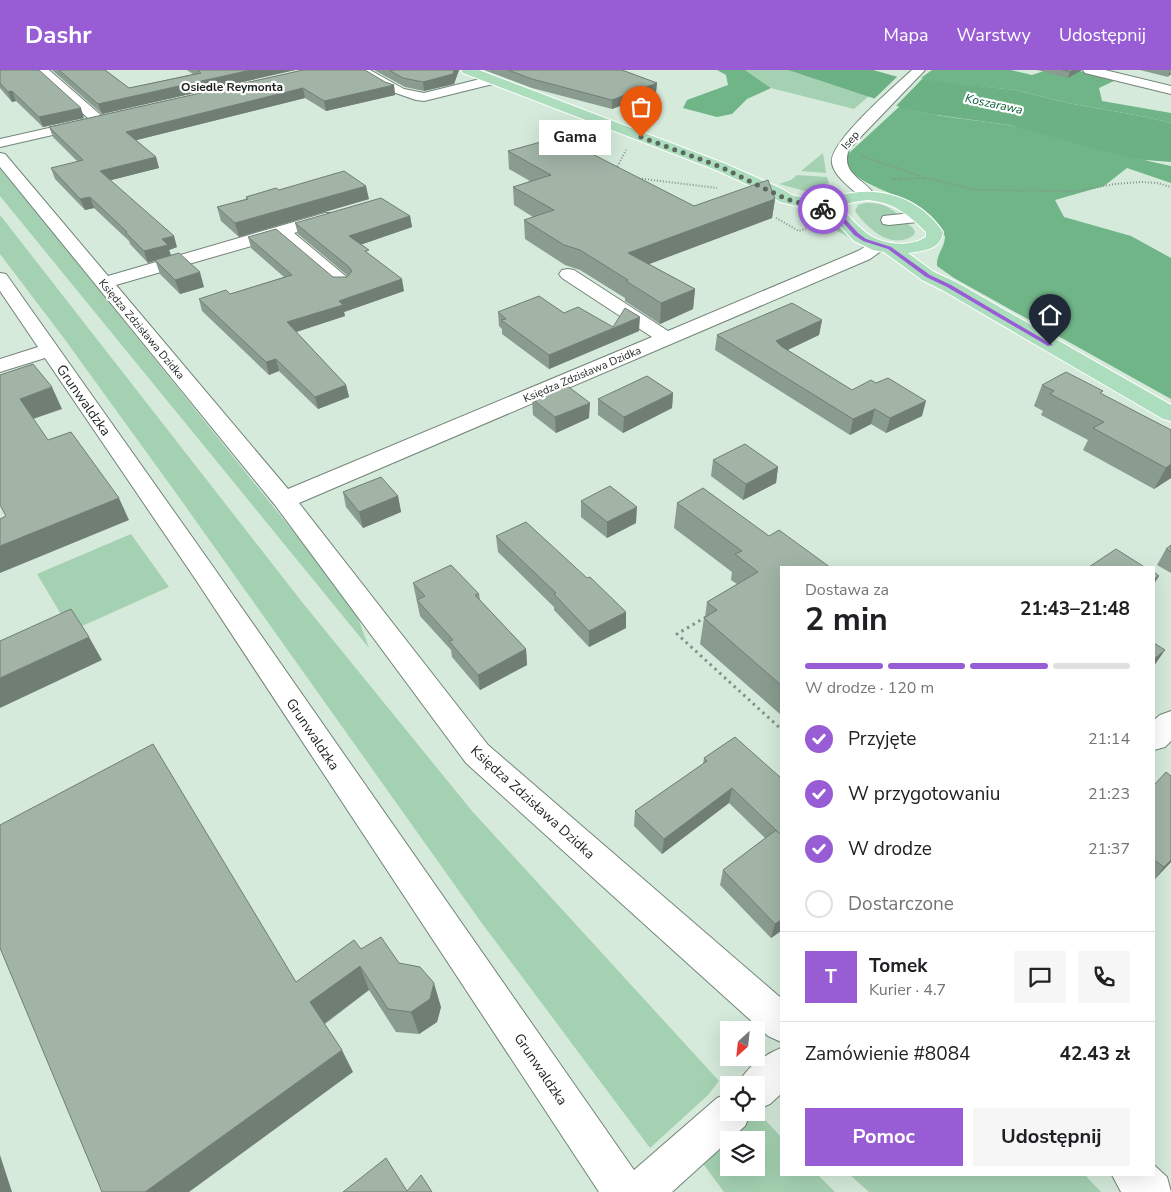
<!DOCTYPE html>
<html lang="pl">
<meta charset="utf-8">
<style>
:root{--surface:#fff;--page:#f6f6f6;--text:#202124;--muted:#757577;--line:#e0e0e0;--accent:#985dd5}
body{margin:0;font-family:"Nunito Sans",sans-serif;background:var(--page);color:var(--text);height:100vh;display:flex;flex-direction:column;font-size:19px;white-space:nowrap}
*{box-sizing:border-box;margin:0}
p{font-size:16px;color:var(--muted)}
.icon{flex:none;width:28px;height:28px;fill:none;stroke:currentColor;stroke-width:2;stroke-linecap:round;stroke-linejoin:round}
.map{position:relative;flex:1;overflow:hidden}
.drawer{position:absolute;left:780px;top:496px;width:375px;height:610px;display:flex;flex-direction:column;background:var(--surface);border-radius:0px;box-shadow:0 5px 20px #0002}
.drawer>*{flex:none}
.needle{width:32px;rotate:207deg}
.buttons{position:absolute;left:720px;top:951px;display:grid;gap:10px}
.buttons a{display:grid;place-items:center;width:45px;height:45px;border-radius:0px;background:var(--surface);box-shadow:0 5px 20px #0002;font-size:25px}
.pin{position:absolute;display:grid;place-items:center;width:42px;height:42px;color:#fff;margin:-51px -21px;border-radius:50% 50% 50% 0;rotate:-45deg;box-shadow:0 0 5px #0007}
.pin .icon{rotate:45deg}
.courier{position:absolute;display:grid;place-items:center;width:50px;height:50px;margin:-25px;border:4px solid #985dd5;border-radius:50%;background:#fff;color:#222;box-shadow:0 1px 6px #0007}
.bubble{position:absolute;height:35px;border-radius:0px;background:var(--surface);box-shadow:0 5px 20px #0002;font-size:16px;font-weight:700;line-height:35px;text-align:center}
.summary em{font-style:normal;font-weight:700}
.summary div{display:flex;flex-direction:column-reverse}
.summary{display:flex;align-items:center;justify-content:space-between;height:85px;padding:0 25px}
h1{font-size:32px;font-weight:700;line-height:38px}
.bar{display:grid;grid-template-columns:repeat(4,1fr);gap:8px 5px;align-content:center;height:60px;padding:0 25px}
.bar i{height:6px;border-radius:4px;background:var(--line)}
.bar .on{background:var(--accent)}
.bar p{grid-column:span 4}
.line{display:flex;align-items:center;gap:12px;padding:0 25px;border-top:1px solid var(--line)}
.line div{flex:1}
.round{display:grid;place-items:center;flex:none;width:52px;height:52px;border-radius:0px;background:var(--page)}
ol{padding:0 25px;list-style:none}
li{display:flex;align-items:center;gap:15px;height:55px}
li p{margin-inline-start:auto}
li .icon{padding:5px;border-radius:50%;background:var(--accent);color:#fff;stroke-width:4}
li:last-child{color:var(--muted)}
li i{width:28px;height:28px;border:2px solid var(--line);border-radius:50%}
.action{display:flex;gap:10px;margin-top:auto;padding:10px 25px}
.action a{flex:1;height:58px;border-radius:0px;background:var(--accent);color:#fff;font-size:20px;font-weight:700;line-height:58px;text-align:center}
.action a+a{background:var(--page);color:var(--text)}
header{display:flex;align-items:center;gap:30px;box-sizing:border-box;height:70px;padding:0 25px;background:var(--accent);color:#fff}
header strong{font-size:24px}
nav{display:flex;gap:28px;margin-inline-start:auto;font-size:18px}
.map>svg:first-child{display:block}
.green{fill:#a4d1b1;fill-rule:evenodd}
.forest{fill:#70b587}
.water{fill:#6cb184}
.pier{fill:#d5eadb}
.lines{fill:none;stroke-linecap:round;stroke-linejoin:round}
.minor-casing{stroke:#728477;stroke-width:2}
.major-casing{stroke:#fff;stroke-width:2}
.path-far1{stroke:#839288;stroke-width:2;stroke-dasharray:1 2;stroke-linecap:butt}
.path{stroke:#839288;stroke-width:3;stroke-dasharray:2.5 4;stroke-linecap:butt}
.minor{fill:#fff;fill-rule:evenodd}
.major{fill:#acddbd;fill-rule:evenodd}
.wall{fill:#8a9b8f}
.shaded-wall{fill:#717e74}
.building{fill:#a1b4a6;stroke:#717e74}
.route{fill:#985dd5}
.done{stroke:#5d6960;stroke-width:5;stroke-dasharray:0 9}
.labels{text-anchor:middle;stroke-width:4.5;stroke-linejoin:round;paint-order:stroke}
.far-street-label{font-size:11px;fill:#1c231e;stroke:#fff}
.far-neighbourhood-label{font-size:12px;font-weight:bold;fill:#1c231e;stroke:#fff}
.far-water-label{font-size:12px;font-style:italic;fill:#015a30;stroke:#fff}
.street-label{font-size:14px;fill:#1c231e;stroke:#fff}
</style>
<header>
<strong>Dashr</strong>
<nav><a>Mapa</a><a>Warstwy</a><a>Udostępnij</a></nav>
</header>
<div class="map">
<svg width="1171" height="1122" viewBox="0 0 1171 1122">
<rect width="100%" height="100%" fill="#d5eadb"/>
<!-- green -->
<path class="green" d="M745,0H788L869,26L854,39L771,18Z
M823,83L826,103L801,101Z
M0,97L354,537L369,578L0,126Z
M797,105L827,107L829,113L812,123L779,114L791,110Z
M865,133C891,132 895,143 913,158L915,162L914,165C891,181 867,158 855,141L858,135Z
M811,139L830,146L854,170L802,142Z
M0,145L302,532L472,741L719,1011L708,1025L650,1078L481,852L176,423L63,267L0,184Z
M131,464L169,517L71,561L37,504Z
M756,1040L781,1067V1105H818L835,1122H724L696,1084L742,1043L756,1042ZM729,1070H756V1098H729Z
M850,1105H1085L1101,1122H869Z"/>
<!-- forest -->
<path class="forest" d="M717,0H745L771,18L747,29L732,44L717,47L683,38L687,30L728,15L726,5Z
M932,0H1011L1032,5L1047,0H1076L1116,10L1099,18L1102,31L1171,43V53L1146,47L1068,33L1015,20L918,10Z
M900,36C934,48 973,49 1008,55C1063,65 1116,85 1171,96V113L1127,98L1104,116L1055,130L1064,147L1131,166L1171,188V329L954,208L937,196C936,184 945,178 945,166C936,156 927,144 916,135C901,124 836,110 848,84Z"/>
<!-- water -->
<path class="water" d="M788,0H873L898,7L1015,20L1068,33L1146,47L1171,53V92L1133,89L1009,55L929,44L903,38Z"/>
<!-- pier -->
<path class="pier" d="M899,5L923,8L895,37L874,29Z"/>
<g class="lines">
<defs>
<path id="minor" d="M35,0H49L103,47L105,50L103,53H94L92,56L0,77V69L89,49Z
M355,0H370L404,19L424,23L492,6L498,10L497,13L424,31L416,30L387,20Z
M912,0H925L849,79C840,104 863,108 875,125L873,128H861C852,118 834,107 832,93C828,73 896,15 912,0Z
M1083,0H1105L1171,16V24L1085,3Z
M0,83L5,84L108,206L325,143H337L339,147L337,151L294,163L349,209L352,213L349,217L343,218L337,217L279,168L116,215L288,419L652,267L562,208L559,204L562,200L568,199L574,200L668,261L858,181C867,176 874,170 885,172L888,176L870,189L299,433L488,675L781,928V972L768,966L466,693L275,435L0,97Z
M921,142L927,143L929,147L927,151L889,155L883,154L881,150L883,146Z
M0,203L6,204L214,498L634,1100L717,1028L729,1023V1042H751L745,1056L672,1122H599L196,510L45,288L0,302V289L38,277L0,221Z
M1171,641V671L1165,677L1154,680V650L1160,645Z
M781,978V1024L770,1034L756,1040V1015H738C745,998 764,985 781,978Z
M1154,1095L1167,1107L1171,1122H1121L1112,1105H1154Z"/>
<path id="major" d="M461,0H479L726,94L780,118L792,125L829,134C834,126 843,124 852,123C888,117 923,132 943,162C941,180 923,181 908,183L934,202L956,212L1171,335V351L1163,349L942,220L922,210L884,182L873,180L854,171L829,144L780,132L768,124L716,100L463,3ZM867,130C893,132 908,144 926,162V167C909,178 881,175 865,162C858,156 851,149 845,142L843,138L849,133Z"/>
</defs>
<!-- minor casing -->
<use href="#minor" class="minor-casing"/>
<!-- major casing -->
<use href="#major" class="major-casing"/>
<!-- path-far1 -->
<path class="path-far1" d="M862,86L920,106
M616,99L626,80
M636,108L717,118
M892,109L925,108L977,120L1076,121L1115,114L1141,112L1157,113L1171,117
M776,148L799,161L814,156"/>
<!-- path -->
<path class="path" d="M706,547L677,564L781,659"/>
<!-- minor -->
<use href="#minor" class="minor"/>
<!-- major -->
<use href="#major" class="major"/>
</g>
<!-- wall -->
<path class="wall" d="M0,0L84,48L43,57L16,31L12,32L0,18Z
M52,0H105L129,18L193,4L187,0H295L102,44Z
M303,0L385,12L394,15L395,25L326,41L305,28L136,70L156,87L159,98L110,110L177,177L169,180L171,185L204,217L180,224L160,204L155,190L148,193L130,174L129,171L94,138L85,140L55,109L51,98L78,92L53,67L49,57Z
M374,0H459L454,14L424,21L405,17Z
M484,0H622L657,13L656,22L612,39L532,18Z
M1037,0H1082L1068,8Z
M1140,0H1171L1168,7Z
M508,81L694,136L775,129L772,148L649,194L695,219L693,239L660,254L625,231V228L580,200L565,195L525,169L524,150L533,147L514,135L513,117L530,111L509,99Z
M279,120L369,129L239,167L221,151L217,137L246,129V127Z
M410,146L412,157L360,175L404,221L344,242L345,246L296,262L346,315L349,327L318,339L279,301L269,305L202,241L199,229L230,224L284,207L251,178L248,167L333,207H347L348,206L298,164L295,153Z
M498,242L564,243L613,257L639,261L549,299L502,264V259L499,256Z
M822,250L819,265L787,280L852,320L922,346L886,363L871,354L850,365L715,280L717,265Z
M1042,315L1102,324L1171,360V408L1154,419L1083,380L1088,370L1041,345L1043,341L1034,336Z
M673,323L672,338L623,363L598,345V329Z
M532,329L589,348L556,363L533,345Z
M713,390L778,397L776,413L743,430L711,406Z
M343,422L398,426L401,442L363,458L346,437Z
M581,431L636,453L607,468L581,447Z
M677,433L781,498V645L700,574L704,548L705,547L707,532L737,514L731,510L732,502L674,458Z
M496,466L587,508L626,542V558L589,577L554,540V537L498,482Z
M1171,475V503L1157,495L1166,479Z
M413,513L479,524L480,530L526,579L527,595L480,620L452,587L451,580L420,546Z
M704,688L781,708V861L771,868L720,815L723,800L765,768L729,733L662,784L634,756L635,741L703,694Z
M1171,706V792L1154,810V715Z
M361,879L399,893L441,937L437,952L419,964L396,962L369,920L325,954L353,1002L296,912Z"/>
<!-- shaded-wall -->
<path class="shaded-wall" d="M251,0H295L102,44L98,34Z
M454,0H459L454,14L424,21L423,12Z
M1073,0H1082L1068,8L1070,2Z
M1170,0L1171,4L1168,7Z
M657,13L656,22L612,39V30Z
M394,15L395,25L326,41L324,31Z
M303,18L305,28L129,72L126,62Z
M12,21L16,31L12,32L8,22Z
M81,38L84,48L43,57L39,47Z
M156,87L159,98L104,112L100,101Z
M366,116L369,129L239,167L235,153Z
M90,127L94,138L85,140L80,129Z
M775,129L772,148L628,202V183Z
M410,146L412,157L351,178L349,166Z
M174,166L177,177L169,180L171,186L148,193L144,181L162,169Z
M200,202L204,217L180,224L175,210Z
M402,209L404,221L344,242L345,246L290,264L287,252L339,231Z
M695,219L693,239L660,254L661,233Z
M640,247L639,261L549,299V285Z
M822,250L819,265L773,287L776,271Z
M276,289L279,301L269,305L266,292Z
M346,315L349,327L318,339L315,327Z
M52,317L62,339L30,350L20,329Z
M673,323L672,338L623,363L624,347Z
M926,331L922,346L886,363L890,348Z
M590,333L589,348L556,363L555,347Z
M875,339L871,354L850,365L853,349Z
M1171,394V408L1154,419L1166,398Z
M778,397L776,413L743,430L746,414Z
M398,426L401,442L363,458L359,442Z
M119,428L129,450L0,503V476Z
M637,437L636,453L607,468V452Z
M1159,506L1154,514V509Z
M626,542V558L589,577V561Z
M89,567L102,590L0,638V608Z
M526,579L527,595L480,620L478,605Z
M1165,580L1154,596V597V589Z
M732,718L729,733L662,784L664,769Z
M1171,790V792L1154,810L1164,797Z
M781,850V861L771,868L775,854Z
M360,896L369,920L322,955L310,932Z
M434,913L441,937L437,952L419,964L411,942Z
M342,980L353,1002L189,1122H145Z
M0,1085L12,1122H0Z"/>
<!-- building -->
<path class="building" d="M0,0H39L81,38L39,47L12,21L8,22L0,13Z
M59,0H105L129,18L201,3L198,0H251L98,34Z
M303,0H365L385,12L394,15L324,31L303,18L126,62L156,87L100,101L174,166L162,169L168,175L144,181L126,163L127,162L90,127L80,129L51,98L83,90L49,57Z
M389,0H454L453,4L423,12L403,8Z
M508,0H622L657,13L612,30L532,9Z
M1063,0H1073L1070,2Z
M559,67L694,136L768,110L775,129L628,183L695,219L661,233L626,211L628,210L580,180L564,175L524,150L554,140L513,117L551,105L508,81Z
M344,101L366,116L235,153L217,137L248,129L246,127L276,118L279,120Z
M381,128L410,146L349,166L369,180L365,181L402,209L339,231L343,235L287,252L346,315L315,327L276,289L266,292L199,229L226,220L230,224L292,205L248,167L276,159L333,207H347L352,201L348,196L295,153Z
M179,183L200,202L175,210L155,190Z
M539,226L564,243L578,237L613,257L625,238L640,247L549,285L501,250L506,249L498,242Z
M792,233L822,250L776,271L781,276L852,320L871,310L876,313L888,308L926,331L890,348L875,339L853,349L717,265Z
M33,294L52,317L20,329L48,370L71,362L119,428L0,476V449L6,446L0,435V305Z
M1066,302L1103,321L1100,323L1171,360V394L1166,398L1093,358L1104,352L1050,324L1054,321L1042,315Z
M647,306L673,323L624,347L598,329Z
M566,315L590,333L555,347L532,329Z
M745,374L778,397L746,414L713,390Z
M381,407L398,426L359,442L343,422Z
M610,416L637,437L607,452L581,431Z
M703,418L769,466L779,460L831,498H781V615L704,548L717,540L707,532L758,502L735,484L742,481L677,433Z
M526,452L587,508L590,507L626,542L589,561L554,524L556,523L496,466Z
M1171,475V482L1166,479Z
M1116,479L1146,498L1089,497Z
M451,495L479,524L475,525L526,579L478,605L449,571L453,570L417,530L425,526L413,513Z
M1154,502L1159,506L1154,509Z
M71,539L89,567L0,608V571Z
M1154,573L1165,580L1154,589Z
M735,667L781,708V765L732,718L664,769L635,741L707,691L704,688Z
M153,674L296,912L354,870L361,879L381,867L399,893L420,897L434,913L430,929L411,942L388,939L360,896L310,932L342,980L145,1122H102L0,878V755Z
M1166,702L1171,706V790L1164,797L1154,790V715Z
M776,760L781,765V850L775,854L723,800Z
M386,1088L407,1121L421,1105L432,1122H343Z"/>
<!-- route -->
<path class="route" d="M823,137L837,140L858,163L866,169L891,177L930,205L951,215L1053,275L1048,276L947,217L926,207L888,179L863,171L854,165L834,142L821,140Z"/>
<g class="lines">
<!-- done -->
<path class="done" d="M641,67L721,97L786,129L823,139"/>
</g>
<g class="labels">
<!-- far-street labels -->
<g class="far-street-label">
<text transform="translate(850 70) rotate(-49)" y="4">Isep</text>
<text transform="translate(142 259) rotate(50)" y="4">Księdza Zdzisława Dzidka</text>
<text transform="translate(582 304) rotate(-23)" y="4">Księdza Zdzisława Dzidka</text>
</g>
<!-- far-neighbourhood labels -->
<g class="far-neighbourhood-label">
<text x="232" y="21">Osiedle Reymonta</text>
</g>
<!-- far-water labels -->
<g class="far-water-label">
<text transform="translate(994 34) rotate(12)" y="4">Koszarawa</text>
</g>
<!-- street labels -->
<g class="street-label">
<text transform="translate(84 330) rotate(55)" y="5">Grunwaldzka</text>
<text transform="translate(313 664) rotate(56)" y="5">Grunwaldzka</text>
<text transform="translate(533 732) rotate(42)" y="5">Księdza Zdzisława Dzidka</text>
<text transform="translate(541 999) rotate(56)" y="5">Grunwaldzka</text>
</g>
</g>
</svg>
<div class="buttons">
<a><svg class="needle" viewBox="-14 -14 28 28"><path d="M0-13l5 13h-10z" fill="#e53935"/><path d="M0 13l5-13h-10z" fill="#757577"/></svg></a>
<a><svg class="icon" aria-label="locate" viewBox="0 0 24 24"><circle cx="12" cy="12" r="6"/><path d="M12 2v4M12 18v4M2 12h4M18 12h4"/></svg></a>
<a><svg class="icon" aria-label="layers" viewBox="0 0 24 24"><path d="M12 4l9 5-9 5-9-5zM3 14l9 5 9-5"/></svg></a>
</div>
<div class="pin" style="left:641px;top:67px;background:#ea580c"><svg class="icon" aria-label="bag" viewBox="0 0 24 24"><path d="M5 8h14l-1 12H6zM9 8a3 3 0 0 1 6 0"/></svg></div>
<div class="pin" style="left:1050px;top:275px;background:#1f2937"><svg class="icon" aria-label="home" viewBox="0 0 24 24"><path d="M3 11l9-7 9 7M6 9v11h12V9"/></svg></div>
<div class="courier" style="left:823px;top:139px"><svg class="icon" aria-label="bike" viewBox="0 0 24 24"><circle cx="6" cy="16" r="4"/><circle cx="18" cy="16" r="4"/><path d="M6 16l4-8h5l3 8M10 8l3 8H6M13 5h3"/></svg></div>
<div class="bubble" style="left:539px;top:50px;width:72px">Gama</div>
<section class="drawer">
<div class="summary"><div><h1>2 min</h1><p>Dostawa za</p></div><em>21:43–21:48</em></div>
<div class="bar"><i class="on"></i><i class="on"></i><i class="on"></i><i></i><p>W drodze · 120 m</p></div>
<ol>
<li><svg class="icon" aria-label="check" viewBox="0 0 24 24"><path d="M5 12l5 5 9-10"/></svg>Przyjęte<p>21:14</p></li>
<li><svg class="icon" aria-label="check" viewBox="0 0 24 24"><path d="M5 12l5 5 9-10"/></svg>W przygotowaniu<p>21:23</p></li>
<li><svg class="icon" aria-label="check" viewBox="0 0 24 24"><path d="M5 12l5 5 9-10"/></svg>W drodze<p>21:37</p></li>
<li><i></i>Dostarczone</li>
</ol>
<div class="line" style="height:90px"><b class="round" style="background:var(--accent);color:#fff">T</b><div><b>Tomek</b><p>Kurier · 4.7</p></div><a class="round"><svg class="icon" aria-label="chat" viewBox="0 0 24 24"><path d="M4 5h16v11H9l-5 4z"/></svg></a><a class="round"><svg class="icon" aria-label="phone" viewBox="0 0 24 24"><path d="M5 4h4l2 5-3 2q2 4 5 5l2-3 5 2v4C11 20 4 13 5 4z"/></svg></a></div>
<div class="line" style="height:65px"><div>Zamówienie #8084</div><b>42.43 zł</b></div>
<div class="action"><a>Pomoc</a><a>Udostępnij</a></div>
</section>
</div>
